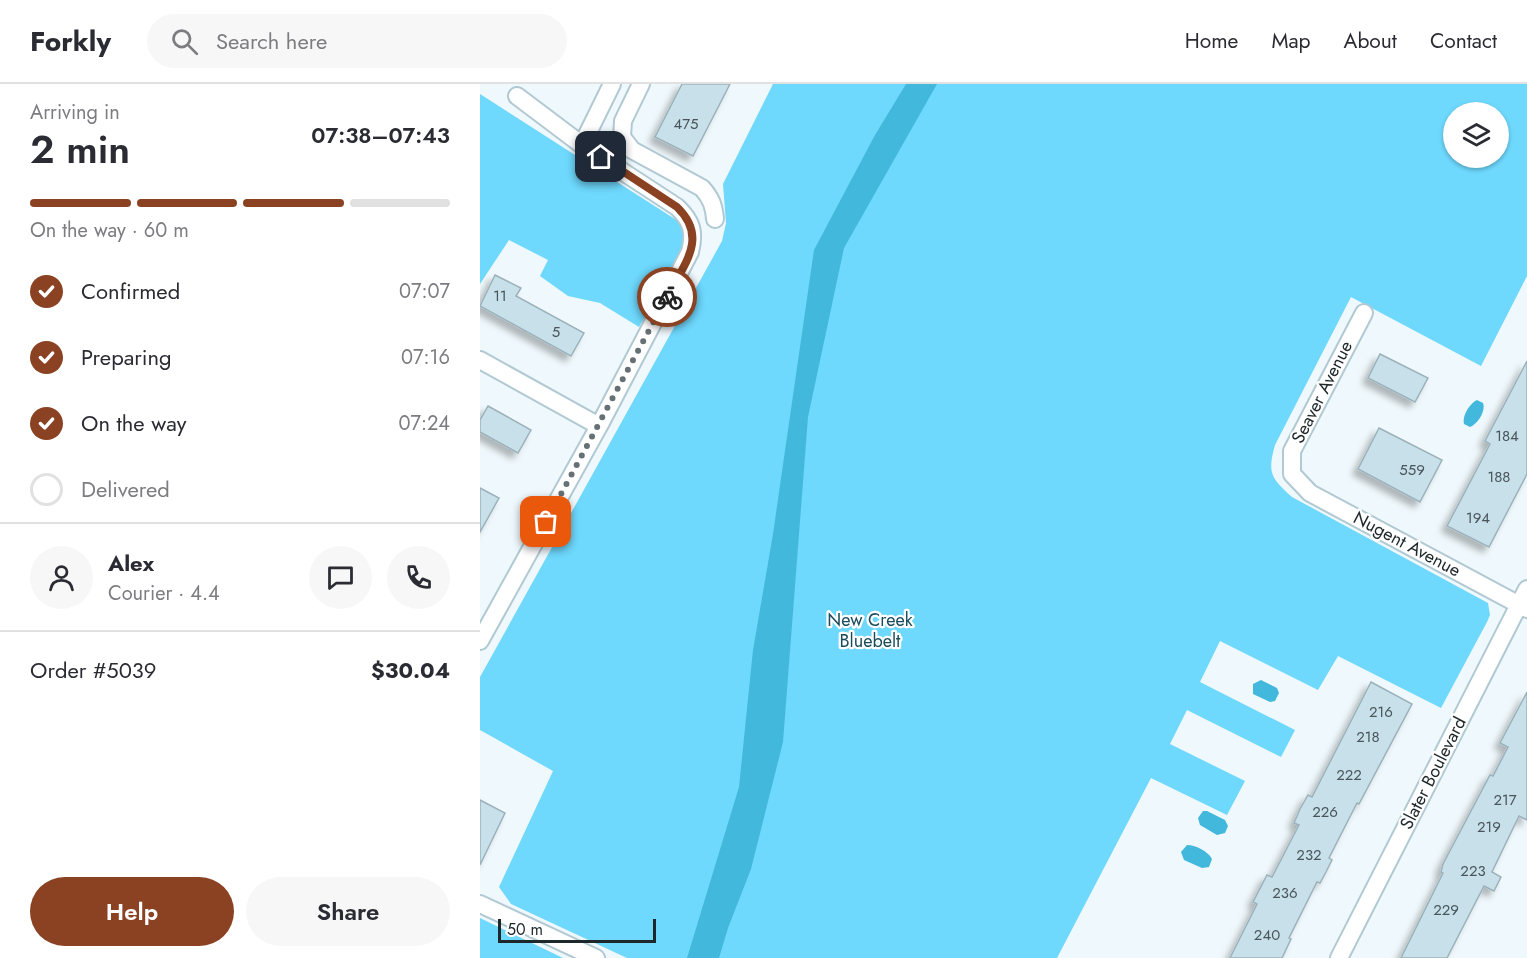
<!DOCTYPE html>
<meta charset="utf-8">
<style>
:root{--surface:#fff;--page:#f7f7f7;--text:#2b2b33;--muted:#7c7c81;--line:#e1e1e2;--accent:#8a4222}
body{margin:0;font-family:Jost,sans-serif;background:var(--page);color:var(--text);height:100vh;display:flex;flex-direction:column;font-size:22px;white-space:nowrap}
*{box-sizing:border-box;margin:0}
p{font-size:20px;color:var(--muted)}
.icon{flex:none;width:33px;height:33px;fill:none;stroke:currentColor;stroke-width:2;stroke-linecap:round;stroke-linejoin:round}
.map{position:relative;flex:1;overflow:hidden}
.panel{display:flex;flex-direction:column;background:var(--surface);width:480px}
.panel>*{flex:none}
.controls{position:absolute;left:963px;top:18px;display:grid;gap:12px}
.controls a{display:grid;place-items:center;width:66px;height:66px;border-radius:50%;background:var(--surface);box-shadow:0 2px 4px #0004;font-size:30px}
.scale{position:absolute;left:18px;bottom:15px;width:158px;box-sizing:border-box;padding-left:6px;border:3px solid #1e272a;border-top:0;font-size:16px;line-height:21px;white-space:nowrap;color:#1e272a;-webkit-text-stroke:4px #fff;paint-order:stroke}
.pin{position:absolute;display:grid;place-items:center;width:51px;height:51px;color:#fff;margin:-26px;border-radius:12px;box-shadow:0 3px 9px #0006}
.courier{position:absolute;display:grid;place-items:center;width:60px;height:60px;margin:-30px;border:4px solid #8a4222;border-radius:50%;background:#fff;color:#222;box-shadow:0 2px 8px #0007}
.summary em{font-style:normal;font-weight:600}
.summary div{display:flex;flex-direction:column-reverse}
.summary{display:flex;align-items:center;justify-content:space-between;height:102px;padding:0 30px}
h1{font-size:39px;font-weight:600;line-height:45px}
.bar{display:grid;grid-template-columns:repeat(4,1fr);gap:9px 6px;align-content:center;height:72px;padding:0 30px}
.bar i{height:8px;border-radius:4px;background:var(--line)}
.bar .active{background:var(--accent)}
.bar p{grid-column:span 4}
.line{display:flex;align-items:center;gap:15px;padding:0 30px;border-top:2px solid var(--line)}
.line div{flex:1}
.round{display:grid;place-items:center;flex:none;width:63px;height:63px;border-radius:32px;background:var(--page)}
ol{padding:0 30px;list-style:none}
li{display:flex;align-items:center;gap:18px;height:66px}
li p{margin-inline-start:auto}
li .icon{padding:6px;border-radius:50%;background:var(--accent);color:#fff;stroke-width:4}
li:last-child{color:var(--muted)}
li i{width:33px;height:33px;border:3px solid var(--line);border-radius:50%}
.primary-button{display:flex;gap:12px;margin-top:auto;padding:12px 30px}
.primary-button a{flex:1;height:69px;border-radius:36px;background:var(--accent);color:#fff;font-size:24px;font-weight:600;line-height:69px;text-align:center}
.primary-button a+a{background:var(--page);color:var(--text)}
header{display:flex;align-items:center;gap:36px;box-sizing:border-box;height:84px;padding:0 30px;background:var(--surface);border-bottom:2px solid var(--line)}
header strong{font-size:28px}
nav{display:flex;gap:33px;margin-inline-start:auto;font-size:21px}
.search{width:420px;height:54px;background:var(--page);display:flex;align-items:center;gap:15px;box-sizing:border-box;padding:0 21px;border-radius:33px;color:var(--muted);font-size:22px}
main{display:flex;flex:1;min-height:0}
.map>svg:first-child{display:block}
.green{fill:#6ed8fd;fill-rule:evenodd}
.water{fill:#42b8dd}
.building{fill:#c8e0ea;stroke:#9bb2bb;stroke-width:1.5;filter:url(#shadow)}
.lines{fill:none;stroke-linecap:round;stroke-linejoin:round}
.street-casing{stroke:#b1c9d2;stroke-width:20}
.street{stroke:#fff;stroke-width:16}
.done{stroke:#677074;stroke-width:6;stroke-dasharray:0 10.8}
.route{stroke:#8a4222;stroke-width:8}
.labels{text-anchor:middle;stroke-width:4.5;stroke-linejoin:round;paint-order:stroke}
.number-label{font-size:15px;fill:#48555a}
.street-label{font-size:18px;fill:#1e272a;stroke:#fff}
.park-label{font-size:18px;fill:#1b4c5c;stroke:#fff}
</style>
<header>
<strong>Forkly</strong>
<div class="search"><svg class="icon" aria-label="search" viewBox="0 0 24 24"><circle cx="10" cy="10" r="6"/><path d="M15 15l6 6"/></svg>Search here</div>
<nav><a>Home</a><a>Map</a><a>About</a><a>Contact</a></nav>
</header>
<main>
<section class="panel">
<div class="summary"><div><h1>2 min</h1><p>Arriving in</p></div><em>07:38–07:43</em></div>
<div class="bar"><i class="active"></i><i class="active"></i><i class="active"></i><i></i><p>On the way · 60 m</p></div>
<ol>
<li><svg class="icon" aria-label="check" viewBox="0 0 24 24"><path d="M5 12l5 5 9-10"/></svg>Confirmed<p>07:07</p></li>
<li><svg class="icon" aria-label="check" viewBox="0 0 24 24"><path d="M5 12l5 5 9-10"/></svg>Preparing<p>07:16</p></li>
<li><svg class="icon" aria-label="check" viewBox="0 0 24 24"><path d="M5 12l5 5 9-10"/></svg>On the way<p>07:24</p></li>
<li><i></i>Delivered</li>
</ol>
<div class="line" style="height:108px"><a class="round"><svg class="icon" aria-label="person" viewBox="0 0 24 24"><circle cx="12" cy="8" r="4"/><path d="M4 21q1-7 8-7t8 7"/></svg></a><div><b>Alex</b><p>Courier · 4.4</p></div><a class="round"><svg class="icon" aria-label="chat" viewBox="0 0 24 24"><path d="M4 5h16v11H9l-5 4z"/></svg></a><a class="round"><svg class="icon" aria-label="phone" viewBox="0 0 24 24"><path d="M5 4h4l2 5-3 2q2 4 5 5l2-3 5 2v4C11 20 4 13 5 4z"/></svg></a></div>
<div class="line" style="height:78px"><div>Order #5039</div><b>$30.04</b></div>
<div class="primary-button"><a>Help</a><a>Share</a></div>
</section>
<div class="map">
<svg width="1047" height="874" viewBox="0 0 1047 874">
<defs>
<filter id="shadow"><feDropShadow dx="-5.5" dy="5.5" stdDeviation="3" flood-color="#0004"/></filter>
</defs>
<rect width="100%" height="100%" fill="#eff8fc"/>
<!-- green -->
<path class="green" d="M293,0H1047V192L1001,282L871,213L795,361C787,389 791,394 812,413L1008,519L1010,531L1007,538L961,624L858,572L838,606L740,557L720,598L815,646L801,673L707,626L690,660L765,697L747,731L671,694L577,874H147L31,820L19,803L73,687L0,646V593L242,157L246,139L243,100ZM974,28H1018V74H974Z
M0,10L198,137C203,142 206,147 206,154C204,173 170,224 159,243L120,219L88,212L60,192L68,176L29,156L0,200Z
M0,834L83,874H0Z"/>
<!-- water -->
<path class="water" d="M426,0H457L364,164L328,333L303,658L271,785L248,844L239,874H207L259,703L273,566L293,450L334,166L395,51Z
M997,316L1003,319C1006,327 998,340 990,343L984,340C982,332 989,320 997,316Z
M781,596L797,604L799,609L795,617L790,618L773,610V600Z
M723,727H727L745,736L748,742L745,749L737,751L720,741L718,734Z
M707,761C715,761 728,767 732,775L729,783L722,784L704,776L701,768Z"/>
<!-- building -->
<path class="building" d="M202,0H250L213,72L175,53Z
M15,191L41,204L36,212L104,249L91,272L0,222Z
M900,270L948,294L935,318L888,294Z
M1047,277V390L1009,463L967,442L1010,360L1005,357Z
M8,322L51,346L38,369L0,348V336Z
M899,344L962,376L940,418L878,385Z
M0,404L19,414L0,448Z
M891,598L932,620L879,720L877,719L849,774L852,776L846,788L840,799L837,798L809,854L811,855L802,874H750L777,820L773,818L787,791L792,793L819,741L814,739L820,725L828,711L832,713Z
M1047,608V736L1039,732L1012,788L1021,793L1014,807L1004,802L967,874H921L963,789L961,788L963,780L1010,691L1013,692L1028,663L1020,659Z
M0,716L25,729L0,781Z"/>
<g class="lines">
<defs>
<path id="street" d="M161,0L143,37L142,53L152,66L222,104C231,114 234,122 235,135
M102,61L132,0
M884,229L812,367V390L830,409L1047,525
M0,276L119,342
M0,557L119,342L210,168C215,148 212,137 197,123L102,61L37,12
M0,820L116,874
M859,874L1047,505"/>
</defs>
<!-- street casing -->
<use href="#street" class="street-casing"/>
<!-- street -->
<use href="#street" class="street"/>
</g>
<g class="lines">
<!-- done -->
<path class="done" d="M66,438L187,213"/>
<!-- route -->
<path class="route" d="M121,73L197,123C229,154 204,180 187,213"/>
</g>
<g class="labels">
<!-- number labels -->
<g class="number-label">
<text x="206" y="45">475</text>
<text x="20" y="217">11</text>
<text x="76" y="253">5</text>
<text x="1027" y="357">184</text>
<text x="932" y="391">559</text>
<text x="1019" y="398">188</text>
<text x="998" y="439">194</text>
<text x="901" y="633">216</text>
<text x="888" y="658">218</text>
<text x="869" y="696">222</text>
<text x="1025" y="721">217</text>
<text x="845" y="733">226</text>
<text x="1009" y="748">219</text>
<text x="829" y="776">232</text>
<text x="993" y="792">223</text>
<text x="805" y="814">236</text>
<text x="966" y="831">229</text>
<text x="787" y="856">240</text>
</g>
<!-- street labels -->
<g class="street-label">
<text transform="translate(842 308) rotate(-63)" y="6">Seaver Avenue</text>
<text transform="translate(927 460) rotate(28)" y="6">Nugent Avenue</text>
<text transform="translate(953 689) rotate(-63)" y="6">Slater Boulevard</text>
</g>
<!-- park labels -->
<g class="park-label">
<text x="390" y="542">New Creek<tspan x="390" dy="21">Bluebelt</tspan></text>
</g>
</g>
</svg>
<div class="controls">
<a><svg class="icon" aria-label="layers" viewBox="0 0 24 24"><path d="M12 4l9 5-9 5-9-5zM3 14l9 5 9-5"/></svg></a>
</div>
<div class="scale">50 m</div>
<div class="pin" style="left:66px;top:438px;background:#ea580c"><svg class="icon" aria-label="bag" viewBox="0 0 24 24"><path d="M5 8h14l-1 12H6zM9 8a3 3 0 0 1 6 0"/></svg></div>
<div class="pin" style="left:121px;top:73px;background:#1f2937"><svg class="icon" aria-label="home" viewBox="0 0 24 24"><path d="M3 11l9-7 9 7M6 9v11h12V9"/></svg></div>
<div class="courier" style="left:187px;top:213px"><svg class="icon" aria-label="bike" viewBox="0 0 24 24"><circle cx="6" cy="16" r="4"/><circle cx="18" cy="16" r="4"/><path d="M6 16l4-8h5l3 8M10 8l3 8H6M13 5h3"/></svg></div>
</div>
</main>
